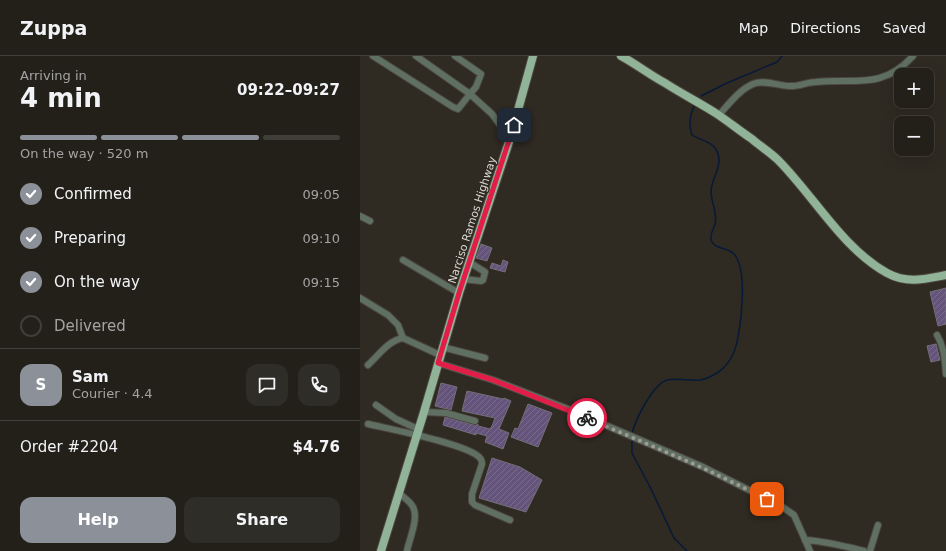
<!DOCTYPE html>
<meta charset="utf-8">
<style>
:root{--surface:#23201a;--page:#2f2d27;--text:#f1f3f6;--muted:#a3a3a2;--line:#403e39;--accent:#8c9099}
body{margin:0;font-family:"DejaVu Sans",sans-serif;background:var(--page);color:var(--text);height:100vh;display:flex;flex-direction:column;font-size:15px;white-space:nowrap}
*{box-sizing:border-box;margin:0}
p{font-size:13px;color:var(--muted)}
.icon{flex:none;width:22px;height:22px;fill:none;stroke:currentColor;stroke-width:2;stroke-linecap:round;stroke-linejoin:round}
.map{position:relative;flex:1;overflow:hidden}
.panel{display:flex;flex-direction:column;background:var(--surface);width:360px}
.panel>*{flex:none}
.controls{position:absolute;left:534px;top:12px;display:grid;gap:8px}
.controls a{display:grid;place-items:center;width:40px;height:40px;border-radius:8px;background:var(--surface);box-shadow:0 4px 16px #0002,0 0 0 1px var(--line);font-size:20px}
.pin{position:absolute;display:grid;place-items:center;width:34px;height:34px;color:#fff;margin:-17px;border-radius:8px;box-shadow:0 2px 6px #0006}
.courier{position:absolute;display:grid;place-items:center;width:40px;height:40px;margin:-20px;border:3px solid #e11d48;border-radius:50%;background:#fff;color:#222;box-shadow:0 1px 5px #0007}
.overview em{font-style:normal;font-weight:700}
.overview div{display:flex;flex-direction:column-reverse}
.overview{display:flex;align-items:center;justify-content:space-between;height:68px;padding:0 20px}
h1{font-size:26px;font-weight:700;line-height:30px}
.bar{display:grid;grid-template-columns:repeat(4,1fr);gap:6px 4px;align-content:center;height:48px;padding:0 20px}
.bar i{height:5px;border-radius:3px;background:var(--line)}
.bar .selected{background:var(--accent)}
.bar p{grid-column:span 4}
.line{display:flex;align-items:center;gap:10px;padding:0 20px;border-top:1px solid var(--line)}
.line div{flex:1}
.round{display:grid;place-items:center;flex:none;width:42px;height:42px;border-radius:12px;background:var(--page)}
ol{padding:0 20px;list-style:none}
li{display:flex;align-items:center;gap:12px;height:44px}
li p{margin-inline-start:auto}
li .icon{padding:4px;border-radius:50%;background:var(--accent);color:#fff;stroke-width:4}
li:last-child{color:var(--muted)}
li i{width:22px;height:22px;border:2px solid var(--line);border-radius:50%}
.button{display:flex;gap:8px;margin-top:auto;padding:8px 20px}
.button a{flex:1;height:46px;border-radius:12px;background:var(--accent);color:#fff;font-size:16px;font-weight:700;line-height:46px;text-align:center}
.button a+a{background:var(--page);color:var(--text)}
header{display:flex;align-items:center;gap:24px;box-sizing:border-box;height:56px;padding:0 20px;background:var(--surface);border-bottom:1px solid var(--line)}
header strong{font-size:19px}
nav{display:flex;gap:22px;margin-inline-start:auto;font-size:14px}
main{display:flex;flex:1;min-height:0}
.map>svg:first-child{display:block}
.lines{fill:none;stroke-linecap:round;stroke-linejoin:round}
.stream{stroke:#071a38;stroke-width:1.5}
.building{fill:url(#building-hatch);stroke:#736f79}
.minor-casing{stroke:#4b463e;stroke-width:8}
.major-casing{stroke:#4b463e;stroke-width:10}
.minor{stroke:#5f7062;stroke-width:6}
.major{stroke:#91b499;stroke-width:8}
.done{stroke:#9f9b95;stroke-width:4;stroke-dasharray:0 7.2}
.route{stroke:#e11d48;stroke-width:5}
.labels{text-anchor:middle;stroke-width:3;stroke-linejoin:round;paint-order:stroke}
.street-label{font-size:11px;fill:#dbd8d3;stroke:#2f2a22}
</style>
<header>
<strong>Zuppa</strong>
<nav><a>Map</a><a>Directions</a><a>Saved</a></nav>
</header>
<main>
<section class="panel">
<div class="overview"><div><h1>4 min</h1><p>Arriving in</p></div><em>09:22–09:27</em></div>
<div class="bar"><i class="selected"></i><i class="selected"></i><i class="selected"></i><i></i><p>On the way · 520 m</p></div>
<ol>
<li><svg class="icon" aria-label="check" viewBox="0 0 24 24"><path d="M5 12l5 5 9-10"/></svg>Confirmed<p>09:05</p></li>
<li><svg class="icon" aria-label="check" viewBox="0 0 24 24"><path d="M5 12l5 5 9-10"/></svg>Preparing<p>09:10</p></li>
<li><svg class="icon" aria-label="check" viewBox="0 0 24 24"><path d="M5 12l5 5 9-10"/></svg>On the way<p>09:15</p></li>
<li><i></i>Delivered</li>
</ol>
<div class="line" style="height:72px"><b class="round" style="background:var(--accent);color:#fff">S</b><div><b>Sam</b><p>Courier · 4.4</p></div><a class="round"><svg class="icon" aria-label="chat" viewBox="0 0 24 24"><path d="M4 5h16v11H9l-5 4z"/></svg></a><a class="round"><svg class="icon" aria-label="phone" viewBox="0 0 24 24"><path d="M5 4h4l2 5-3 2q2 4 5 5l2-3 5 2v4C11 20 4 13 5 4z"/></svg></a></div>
<div class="line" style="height:52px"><div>Order #2204</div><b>$4.76</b></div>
<div class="button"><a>Help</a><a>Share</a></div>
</section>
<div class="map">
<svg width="586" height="495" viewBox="0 0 586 495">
<defs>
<pattern id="building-hatch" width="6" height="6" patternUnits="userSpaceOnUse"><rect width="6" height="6" fill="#64537a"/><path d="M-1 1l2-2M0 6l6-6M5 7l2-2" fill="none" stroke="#7a6b8c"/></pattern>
</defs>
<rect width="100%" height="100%" fill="#2f2a22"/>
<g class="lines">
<!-- stream -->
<path class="stream" d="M341,40L367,27L417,6L422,0
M272,378C275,364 293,328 307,324C318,322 330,325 340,324C347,323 352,320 357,317C377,304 378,282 381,261C382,249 383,237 382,225C382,217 379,202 373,197C367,192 352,192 351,183C350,177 354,173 355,168C358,158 351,146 351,136C351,121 366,108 355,92C349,84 339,84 332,79C328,68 330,58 335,48
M272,382V397L291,433L314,482L327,495"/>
</g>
<!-- building -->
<path class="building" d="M121,188L132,192L127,205L116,202Z
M143,204L148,206L145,216L130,212L132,207L141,210Z
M586,232V268L578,270L570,236Z
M576,288L580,304L571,306L567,290Z
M81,327L97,331L91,354L75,350Z
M107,335L143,343L144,342L151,345L139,373L149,377L143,393L125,386L127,380L116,377V379L83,369L85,361L114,369L118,368V370L130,373L132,370L135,362L102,355Z
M168,348L192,357L178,391L151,381L155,372L158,373Z
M132,402L160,411L182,424L166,456L119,442Z"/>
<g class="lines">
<defs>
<path id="minor" d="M13,0L93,51L98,53L110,38L56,0
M95,0L121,18L116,31L110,38L132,58L150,83
M359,59C369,48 379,34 393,28C404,23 418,30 429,30C438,31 447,26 456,26C496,22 522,34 553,0
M0,160L10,165
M43,204L99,237
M103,223L121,225L123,224L125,216L109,206
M0,242L28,259L38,269L43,282
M577,279C584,291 585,304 586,318
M82,291L125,302
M78,307L133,324L208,353L343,411L421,450L434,459L450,495
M8,309C18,300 29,284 43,282L80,299
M16,349L36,363L58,373
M64,356L86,357L115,365
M8,368C29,373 108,388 120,402C122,404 122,406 122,408L112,438V446L115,449L150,464
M39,437C43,441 48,444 51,448C61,459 49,483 47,495
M445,484C465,485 484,490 504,495
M510,495L518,469"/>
<path id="major" d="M261,0C276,8 290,19 305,27C322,38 340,47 357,58C369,66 380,75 392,83C400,90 410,96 418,104C454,140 482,192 527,217C547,228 565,223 586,219
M21,495L64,356L99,237L150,83L173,0"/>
</defs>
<!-- minor casing -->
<use href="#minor" class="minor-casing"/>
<!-- major casing -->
<use href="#major" class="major-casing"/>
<!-- minor -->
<use href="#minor" class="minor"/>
<!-- major -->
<use href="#major" class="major"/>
</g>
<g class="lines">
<!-- done -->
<path class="done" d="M227,362L343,412L407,443"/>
<!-- route -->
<path class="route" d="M154,69L99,237L78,307L133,324L227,362"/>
</g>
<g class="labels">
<!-- street labels -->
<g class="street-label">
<text transform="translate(112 164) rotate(-72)" y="4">Narciso Ramos Highway</text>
</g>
</g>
</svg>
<div class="controls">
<a>+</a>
<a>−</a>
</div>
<div class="pin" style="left:407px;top:443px;background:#ea580c"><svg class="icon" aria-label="bag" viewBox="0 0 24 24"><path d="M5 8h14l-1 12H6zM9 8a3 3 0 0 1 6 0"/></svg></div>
<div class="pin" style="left:154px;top:69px;background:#1f2937"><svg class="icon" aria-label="home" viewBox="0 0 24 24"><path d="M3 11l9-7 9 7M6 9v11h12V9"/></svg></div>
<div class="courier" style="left:227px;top:362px"><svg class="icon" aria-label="bike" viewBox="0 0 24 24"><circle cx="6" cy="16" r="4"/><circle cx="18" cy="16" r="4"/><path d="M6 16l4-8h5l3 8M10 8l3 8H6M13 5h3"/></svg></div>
</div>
</main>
